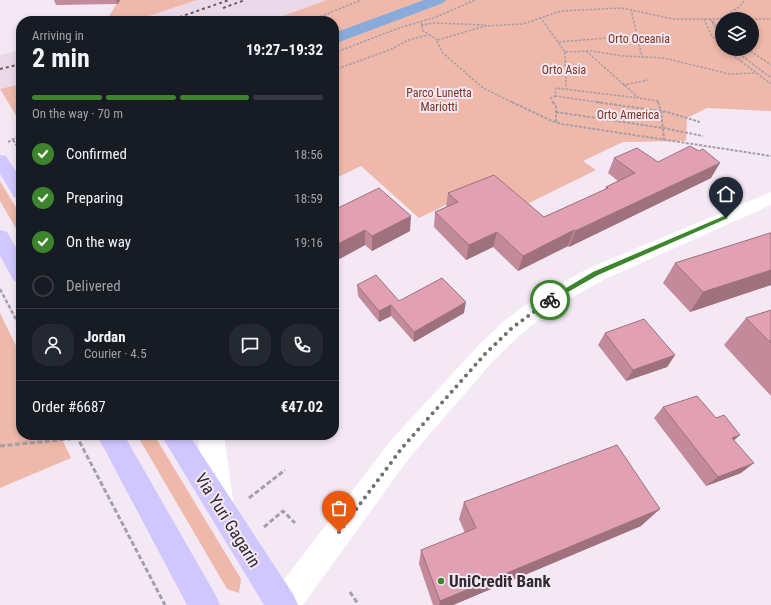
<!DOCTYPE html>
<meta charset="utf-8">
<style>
:root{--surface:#171b24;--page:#242831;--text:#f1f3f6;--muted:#9ea1a6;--line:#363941;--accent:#3d852c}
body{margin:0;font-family:"Roboto Condensed",sans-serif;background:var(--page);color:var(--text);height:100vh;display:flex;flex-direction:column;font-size:15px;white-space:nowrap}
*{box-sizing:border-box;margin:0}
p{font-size:13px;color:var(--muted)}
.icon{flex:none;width:22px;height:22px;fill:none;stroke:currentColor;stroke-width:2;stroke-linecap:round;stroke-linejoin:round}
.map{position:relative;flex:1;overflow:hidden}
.sheet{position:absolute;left:16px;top:16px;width:323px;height:424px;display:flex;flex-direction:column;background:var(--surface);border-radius:16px;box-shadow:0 2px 6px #0003}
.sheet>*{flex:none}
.controls{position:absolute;left:715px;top:12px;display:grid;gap:8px}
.controls a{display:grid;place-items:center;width:44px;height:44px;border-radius:50%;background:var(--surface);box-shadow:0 2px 6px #0003;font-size:20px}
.pin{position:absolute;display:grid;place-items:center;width:34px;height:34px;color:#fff;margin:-41px -17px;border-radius:50% 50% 50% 0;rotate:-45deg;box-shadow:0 0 4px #0007}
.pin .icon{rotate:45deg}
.courier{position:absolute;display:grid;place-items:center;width:40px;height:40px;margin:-20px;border:3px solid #3d852c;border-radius:50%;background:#fff;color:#222;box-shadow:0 1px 5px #0007}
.headline em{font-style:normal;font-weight:700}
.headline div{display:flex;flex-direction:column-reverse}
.headline{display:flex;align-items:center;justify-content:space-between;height:68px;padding:0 16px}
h1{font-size:26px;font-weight:700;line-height:30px}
.bar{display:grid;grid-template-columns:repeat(4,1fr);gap:6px 4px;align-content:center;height:48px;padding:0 16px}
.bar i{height:5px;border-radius:3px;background:var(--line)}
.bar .current{background:var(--accent)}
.bar p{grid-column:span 4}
.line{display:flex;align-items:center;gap:10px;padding:0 16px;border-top:1px solid var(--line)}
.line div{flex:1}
.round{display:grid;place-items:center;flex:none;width:42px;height:42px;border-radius:16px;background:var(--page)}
ol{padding:0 16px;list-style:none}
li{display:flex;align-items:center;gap:12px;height:44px}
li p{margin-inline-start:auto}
li .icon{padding:4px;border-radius:50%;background:var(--accent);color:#fff;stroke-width:4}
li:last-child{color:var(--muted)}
li i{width:22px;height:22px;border:2px solid var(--line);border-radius:50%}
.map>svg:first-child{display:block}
.built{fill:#ebd9ea}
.green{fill:#eeb9aa;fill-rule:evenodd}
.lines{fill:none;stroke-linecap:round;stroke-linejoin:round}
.canal{fill:#88abdb;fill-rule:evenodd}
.path-far3{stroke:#a79ea7;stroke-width:1.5;stroke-dasharray:2.5 1.5;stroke-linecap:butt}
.path-far2{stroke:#a79ea7;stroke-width:2;stroke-dasharray:3 1.5;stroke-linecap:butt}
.path-far1{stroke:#a79ea7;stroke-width:2.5;stroke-dasharray:4 2;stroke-linecap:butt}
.path{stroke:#a79ea7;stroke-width:3;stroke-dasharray:5 2.5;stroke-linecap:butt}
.minor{fill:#fff;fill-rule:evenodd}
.major{fill:#d1c7ff;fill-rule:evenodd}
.rail{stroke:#645e64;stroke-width:2;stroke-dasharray:3 3;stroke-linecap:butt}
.wall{fill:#c28a9a}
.shaded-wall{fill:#9e717d}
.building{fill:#e2a1b3;stroke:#9e717d}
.route{fill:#3d852c}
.done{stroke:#736c73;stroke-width:4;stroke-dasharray:0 7.2}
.poi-dot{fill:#3d852c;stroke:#f4e8f4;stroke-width:1.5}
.labels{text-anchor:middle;stroke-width:4;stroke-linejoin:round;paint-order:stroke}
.far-park-label{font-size:12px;fill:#7e321e;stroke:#f4e8f4}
.near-street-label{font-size:17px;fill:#2e2a2e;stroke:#f4e8f4}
.near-poi-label{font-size:17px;font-weight:bold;fill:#2e2a2e;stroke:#f4e8f4;text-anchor:start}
</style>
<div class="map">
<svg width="771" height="605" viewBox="0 0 771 605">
<rect width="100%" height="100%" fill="#f4e8f4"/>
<!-- built -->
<path class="built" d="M197,0H327L268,21H134Z
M21,50V84L0,89V55Z"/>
<!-- green -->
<path class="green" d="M119,0H197L134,21H106Z
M327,0H771V111L707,108L687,118L686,141L623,142L583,161L596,170L525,205L495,181L419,218L361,166L334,179V21H268ZM722,19H752V49H722Z
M21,84V120L17,117L0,89Z
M0,181L21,216V237L0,201Z
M0,313L21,356V435H60L71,458L0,488Z
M137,435H154L241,579L239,593L227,589Z"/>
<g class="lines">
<!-- canal -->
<path class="canal" d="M424,0H446L443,3L334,44V33Z"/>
<!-- path-far3 -->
<path class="path-far3" d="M631,9L642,57
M540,17L565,52L591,51L624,56L664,58L729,74L756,73
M704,19L711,35L722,46
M710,19L722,39
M720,19L739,7L745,0
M751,19H771
M309,21L361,0
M712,21L722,31
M421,22L423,31L438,40L437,42L443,53L483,88L514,103
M421,25L435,23L486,25
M438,40L485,26L523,24L561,11L622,8L673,19H722
M559,42L606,38
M725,49L771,84
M733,49L771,78
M747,49L771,65
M586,51L639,98L658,101L659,103
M565,52L566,89
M334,53L399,28L436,17L475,0
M334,70L392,49L408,40L428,35
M623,85L648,80
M555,96L603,103
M553,103L551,98L555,96L556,88L638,98"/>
<!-- path-far2 -->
<path class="path-far2" d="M512,102L552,121L562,124L771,156
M553,102L556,106V122
M596,102L667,112L700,122
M658,102L661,111L664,140
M556,112L663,128L703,136
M13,140L19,149
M8,142L21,135"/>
<!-- path-far1 -->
<path class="path-far1" d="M0,289L21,329"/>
<!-- path -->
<path class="path" d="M76,435L165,605
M0,446L78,438
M249,498L285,470
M264,527L283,511L295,523
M350,592L358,604"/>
<!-- minor -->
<path class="minor" d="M771,192V205L603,280L552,309L520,335L493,361L410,457L303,605H268L273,594L392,439L477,347L504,321L536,297L589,268Z
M198,435H224L234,507L230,517L220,521L210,517L206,507Z"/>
<!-- major -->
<path class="major" d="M0,155L6,156L21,179V199L14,197L0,174Z
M0,230L7,232L21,256V283L14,281L0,256Z
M97,435H124L215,594L220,605H187Z
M161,435H189L293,594L298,605H264Z"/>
<!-- rail -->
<path class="rail" d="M223,8L245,0
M168,21L229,0
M0,69L21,64"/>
</g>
<!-- wall -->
<path class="wall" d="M54,0H120L118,4L56,5Z
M614,158L658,162L711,178L569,247L568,246L518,271L493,247L466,260L434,227L435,212L446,207L448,193L544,217L605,190L606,187L618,181L608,173Z
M334,207L336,209L410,231L372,251L365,245L334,262Z
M771,233V285L690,312L663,283L675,263Z
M357,285L399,301L464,313L414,342L391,316L379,322L358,296Z
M771,310V396L724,345L746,318Z
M605,333L675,355L667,367L626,381L598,345Z
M663,407L716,418L740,435L734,440L741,473L706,486L654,418Z
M464,502L641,526L453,605H433L419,564L421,550L465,533L459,519Z"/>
<!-- shaded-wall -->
<path class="shaded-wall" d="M116,0H120L118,4Z
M720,163L711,178L569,247L575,231Z
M411,216L410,231L372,251V236Z
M365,230V245L334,262V246Z
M574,230L568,246L518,271L523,256Z
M497,232L493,247L466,260L469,245Z
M771,270V285L690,312L703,292Z
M466,302L464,313L414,342V332Z
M391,305V316L379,322V311Z
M675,355L667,367L626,381L633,370Z
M740,435L729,445L732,438Z
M754,463L741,473L706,486L718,477Z
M660,509L641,526L453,605H439L440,601Z"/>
<!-- building -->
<path class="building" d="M690,146L699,151L703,149L720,163L575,231L574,230L523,256L497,232L469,245L435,212L458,202L448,193L494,175L544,217L608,188L606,187L635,173L614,158L637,148L658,162Z
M379,188L411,216L372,236L365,230L334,246V207L336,209Z
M770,233H771V270L703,292L675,263Z
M376,275L399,301L442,278L466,302L414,332L391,305L379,311L357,285Z
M771,310V343L746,318Z
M644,319L675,355L633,370L605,333Z
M697,396L716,418L724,415L740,435L732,438L754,463L718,477L663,407Z
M617,445L660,509L440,601L421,550L476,528L464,502Z"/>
<!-- route -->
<path class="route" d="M724,216L728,218L598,275L552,301L550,302L546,300L593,272Z"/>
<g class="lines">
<!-- done -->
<path class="done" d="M339,532L402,448L485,354L512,328L550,300"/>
</g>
<!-- markers -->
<circle class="poi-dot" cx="441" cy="581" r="4"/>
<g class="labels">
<!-- far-park labels -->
<g class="far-park-label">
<text x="639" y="43">Orto Oceania</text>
<text x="564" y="74">Orto Asia</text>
<text x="439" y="97">Parco Lunetta<tspan x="439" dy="14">Mariotti</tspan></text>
<text x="628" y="119">Orto America</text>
</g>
<!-- near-street labels -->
<g class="near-street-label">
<text transform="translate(228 520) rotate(58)" y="6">Via Yuri Gagarin</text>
</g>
<!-- near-poi labels -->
<g class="near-poi-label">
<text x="449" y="587">UniCredit Bank</text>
</g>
</g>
</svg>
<div class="controls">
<a><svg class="icon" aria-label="layers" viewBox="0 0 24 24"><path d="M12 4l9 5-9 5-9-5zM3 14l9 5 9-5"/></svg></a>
</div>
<div class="pin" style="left:339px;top:532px;background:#ea580c"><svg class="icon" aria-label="bag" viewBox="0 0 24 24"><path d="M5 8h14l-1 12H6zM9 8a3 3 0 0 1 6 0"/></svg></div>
<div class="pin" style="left:726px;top:218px;background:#1f2937"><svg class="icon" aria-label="home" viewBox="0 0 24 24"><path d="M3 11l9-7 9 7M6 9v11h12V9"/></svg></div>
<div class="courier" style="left:550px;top:300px"><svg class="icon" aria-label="bike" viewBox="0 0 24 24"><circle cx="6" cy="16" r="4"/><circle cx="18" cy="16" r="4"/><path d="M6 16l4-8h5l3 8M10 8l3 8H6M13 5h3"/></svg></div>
<section class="sheet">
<div class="headline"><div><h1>2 min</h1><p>Arriving in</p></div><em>19:27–19:32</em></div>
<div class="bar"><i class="current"></i><i class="current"></i><i class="current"></i><i></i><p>On the way · 70 m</p></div>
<ol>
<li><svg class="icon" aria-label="check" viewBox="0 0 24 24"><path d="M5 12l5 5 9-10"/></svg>Confirmed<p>18:56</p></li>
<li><svg class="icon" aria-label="check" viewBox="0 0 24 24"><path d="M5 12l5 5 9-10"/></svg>Preparing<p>18:59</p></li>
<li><svg class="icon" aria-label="check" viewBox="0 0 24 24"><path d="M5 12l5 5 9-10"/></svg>On the way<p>19:16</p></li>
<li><i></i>Delivered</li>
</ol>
<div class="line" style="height:72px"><a class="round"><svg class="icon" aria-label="person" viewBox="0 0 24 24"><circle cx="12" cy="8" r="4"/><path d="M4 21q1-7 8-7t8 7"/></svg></a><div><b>Jordan</b><p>Courier · 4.5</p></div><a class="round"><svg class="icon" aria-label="chat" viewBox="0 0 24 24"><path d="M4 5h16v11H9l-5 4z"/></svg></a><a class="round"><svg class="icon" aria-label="phone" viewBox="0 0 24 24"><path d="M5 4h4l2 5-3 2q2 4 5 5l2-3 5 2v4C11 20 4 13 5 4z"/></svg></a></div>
<div class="line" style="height:52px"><div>Order #6687</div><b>€47.02</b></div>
</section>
</div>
